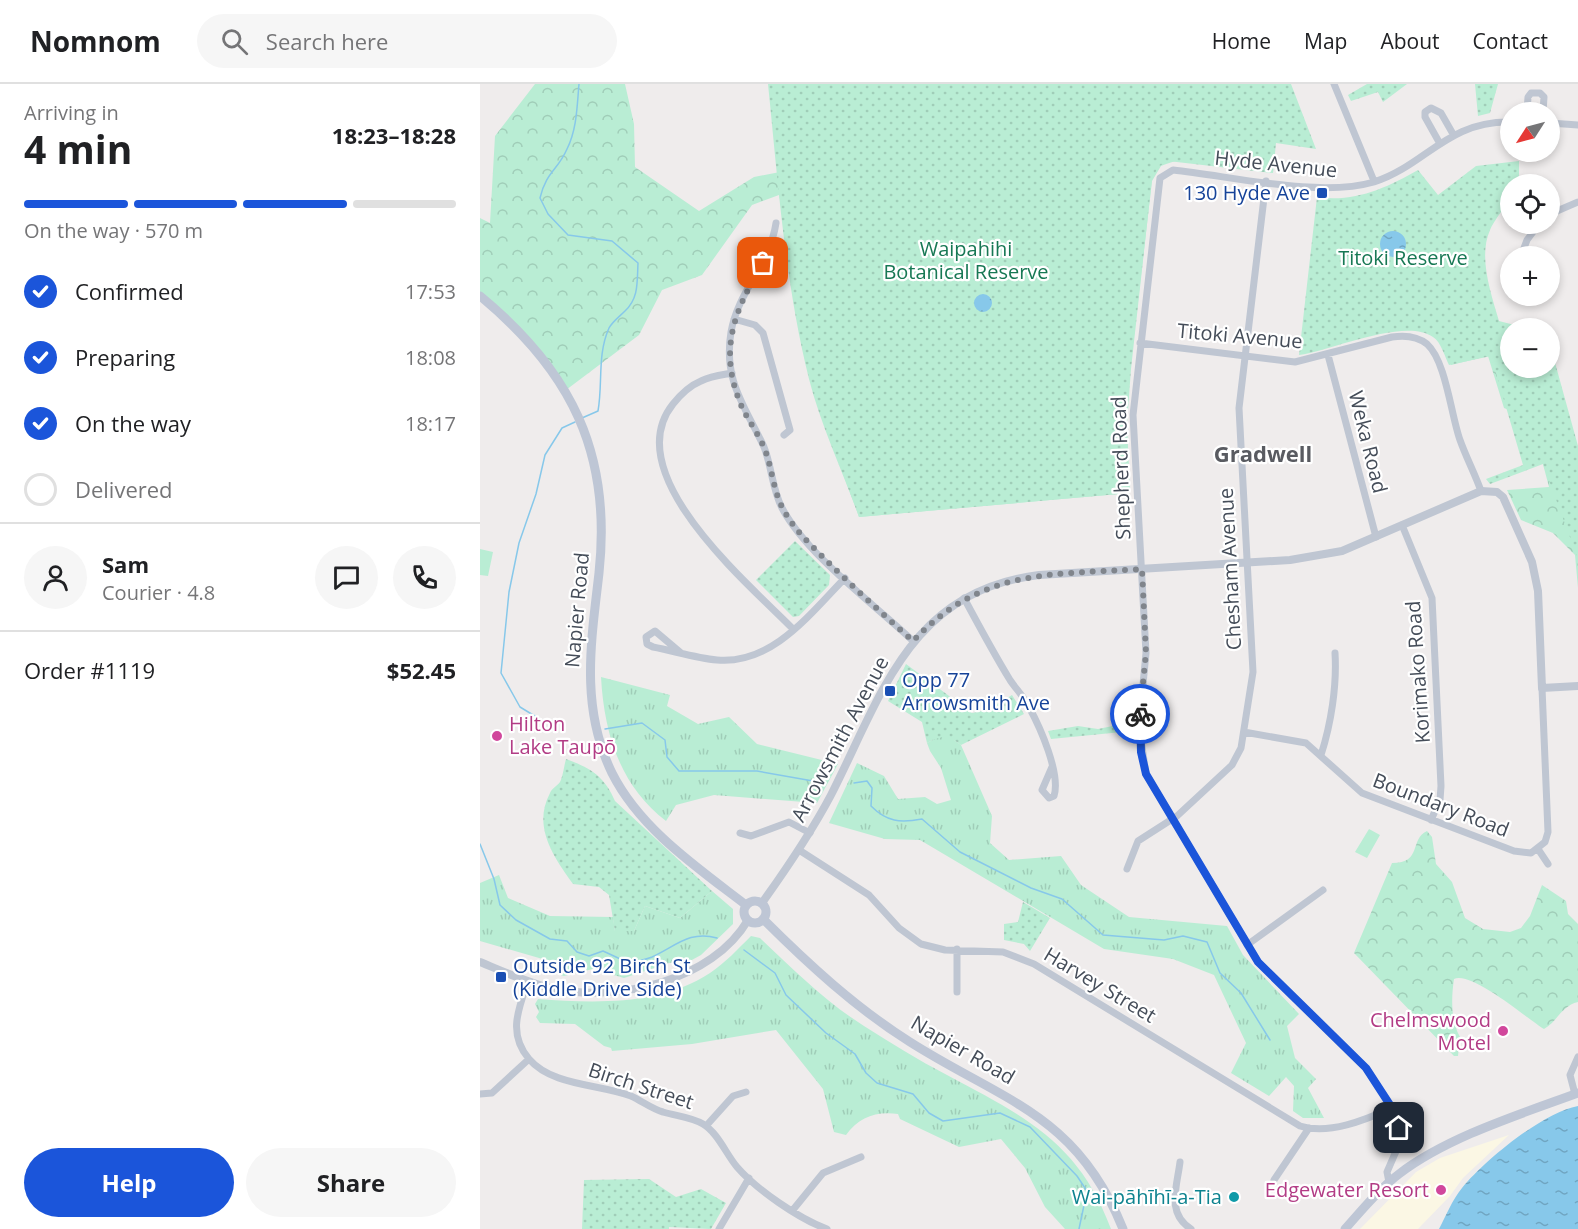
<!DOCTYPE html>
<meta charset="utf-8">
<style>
:root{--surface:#fff;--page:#f6f6f6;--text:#202124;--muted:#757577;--line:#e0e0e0;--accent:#1b55da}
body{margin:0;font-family:"Open Sans",sans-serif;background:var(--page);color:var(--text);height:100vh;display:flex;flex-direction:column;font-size:22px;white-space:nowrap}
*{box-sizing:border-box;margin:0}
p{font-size:20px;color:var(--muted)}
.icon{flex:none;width:33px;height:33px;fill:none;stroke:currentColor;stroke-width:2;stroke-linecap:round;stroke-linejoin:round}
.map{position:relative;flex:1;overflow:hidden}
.panel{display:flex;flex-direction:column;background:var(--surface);width:480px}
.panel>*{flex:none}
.needle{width:39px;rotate:234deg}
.controls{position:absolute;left:1020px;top:18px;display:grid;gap:12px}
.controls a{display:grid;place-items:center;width:60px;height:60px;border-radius:50%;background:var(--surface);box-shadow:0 3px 9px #0003;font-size:30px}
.pin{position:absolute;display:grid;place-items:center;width:51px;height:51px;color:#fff;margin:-26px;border-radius:12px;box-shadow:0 3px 9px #0006}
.courier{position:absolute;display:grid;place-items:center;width:60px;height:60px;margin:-30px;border:4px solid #1b55da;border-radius:50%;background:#fff;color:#222;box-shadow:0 2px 8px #0007}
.headline em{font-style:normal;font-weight:700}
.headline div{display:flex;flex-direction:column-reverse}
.headline{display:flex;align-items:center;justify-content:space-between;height:102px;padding:0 24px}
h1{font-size:39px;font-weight:700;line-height:45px}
.bar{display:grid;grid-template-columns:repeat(4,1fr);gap:9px 6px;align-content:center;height:72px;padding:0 24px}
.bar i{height:8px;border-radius:4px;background:var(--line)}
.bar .current{background:var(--accent)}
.bar p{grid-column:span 4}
.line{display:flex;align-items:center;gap:15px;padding:0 24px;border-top:2px solid var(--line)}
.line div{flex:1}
.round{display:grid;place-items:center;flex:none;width:63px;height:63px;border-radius:32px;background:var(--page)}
ol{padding:0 24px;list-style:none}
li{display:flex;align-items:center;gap:18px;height:66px}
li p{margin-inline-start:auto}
li .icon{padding:6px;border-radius:50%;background:var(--accent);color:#fff;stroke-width:4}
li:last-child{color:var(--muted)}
li i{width:33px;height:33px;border:3px solid var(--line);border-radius:50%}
.button{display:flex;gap:12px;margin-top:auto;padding:12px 24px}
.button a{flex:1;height:69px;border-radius:36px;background:var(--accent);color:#fff;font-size:24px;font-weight:700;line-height:69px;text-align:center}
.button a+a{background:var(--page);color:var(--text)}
header{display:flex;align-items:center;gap:36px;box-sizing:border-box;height:84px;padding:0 30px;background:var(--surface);border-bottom:2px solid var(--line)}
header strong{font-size:28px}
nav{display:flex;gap:33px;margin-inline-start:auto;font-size:21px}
.search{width:420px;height:54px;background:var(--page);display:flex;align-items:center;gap:15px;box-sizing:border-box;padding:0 21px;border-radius:33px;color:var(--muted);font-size:22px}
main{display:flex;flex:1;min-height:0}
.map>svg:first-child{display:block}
.commercial{fill:#fbf7e4}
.grass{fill:url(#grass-tufts)}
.forest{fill:url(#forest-crowns)}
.park{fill:url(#park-dots)}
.garden{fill:#b9edd4}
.water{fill:url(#water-ripples)}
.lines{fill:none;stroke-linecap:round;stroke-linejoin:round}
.stream{stroke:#87c8ea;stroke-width:1.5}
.minor{stroke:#bfc6d2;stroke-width:7}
.tertiary{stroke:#bfc6d2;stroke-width:8}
.secondary{stroke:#bec6d5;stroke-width:9}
.done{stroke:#80858c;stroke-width:6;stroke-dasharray:0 10.8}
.route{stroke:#1b55da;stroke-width:8}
.transit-dot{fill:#1a4fb4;stroke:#fff;stroke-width:2}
.hotel-dot{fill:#d1479c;stroke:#fff;stroke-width:2}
.culture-dot{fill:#0f9aa8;stroke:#fff;stroke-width:2}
.labels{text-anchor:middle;stroke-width:4.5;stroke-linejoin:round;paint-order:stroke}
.street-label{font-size:20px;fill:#454d59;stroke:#fff}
.transit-label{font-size:20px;fill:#164399;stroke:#fff;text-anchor:start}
.park-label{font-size:20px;fill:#177854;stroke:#fff}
.hotel-label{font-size:20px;fill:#b23c85;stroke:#fff;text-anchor:end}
.culture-label{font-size:20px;fill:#0d838f;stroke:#fff;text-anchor:end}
.quarter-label{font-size:22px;font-weight:bold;fill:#595b61;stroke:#fff}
</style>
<header>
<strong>Nomnom</strong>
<div class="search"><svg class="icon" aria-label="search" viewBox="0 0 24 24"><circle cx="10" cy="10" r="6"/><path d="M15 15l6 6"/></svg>Search here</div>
<nav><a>Home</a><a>Map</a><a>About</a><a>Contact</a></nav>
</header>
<main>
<section class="panel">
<div class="headline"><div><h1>4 min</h1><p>Arriving in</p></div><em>18:23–18:28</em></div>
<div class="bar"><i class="current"></i><i class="current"></i><i class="current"></i><i></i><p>On the way · 570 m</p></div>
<ol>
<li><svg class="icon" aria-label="check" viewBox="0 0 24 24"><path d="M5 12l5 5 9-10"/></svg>Confirmed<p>17:53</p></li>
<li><svg class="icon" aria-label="check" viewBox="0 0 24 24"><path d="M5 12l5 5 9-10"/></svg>Preparing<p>18:08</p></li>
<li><svg class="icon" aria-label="check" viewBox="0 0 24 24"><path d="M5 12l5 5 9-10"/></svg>On the way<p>18:17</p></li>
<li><i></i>Delivered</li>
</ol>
<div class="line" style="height:108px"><a class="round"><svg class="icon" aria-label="person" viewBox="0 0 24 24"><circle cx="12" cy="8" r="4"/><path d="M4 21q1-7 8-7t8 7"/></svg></a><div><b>Sam</b><p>Courier · 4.8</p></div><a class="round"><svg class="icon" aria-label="chat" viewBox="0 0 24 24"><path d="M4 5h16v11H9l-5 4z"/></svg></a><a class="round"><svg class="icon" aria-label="phone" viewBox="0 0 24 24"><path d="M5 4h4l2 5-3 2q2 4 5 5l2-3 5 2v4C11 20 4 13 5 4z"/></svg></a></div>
<div class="line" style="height:78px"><div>Order #1119</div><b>$52.45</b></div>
<div class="button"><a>Help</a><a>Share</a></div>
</section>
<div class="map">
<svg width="1098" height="1145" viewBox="0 0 1098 1145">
<defs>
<pattern id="grass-tufts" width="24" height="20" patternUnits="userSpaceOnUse" patternTransform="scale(1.5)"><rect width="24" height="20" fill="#b9edd4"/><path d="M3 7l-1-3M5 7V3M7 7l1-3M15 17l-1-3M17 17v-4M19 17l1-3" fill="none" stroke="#a0cdb8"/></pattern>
<pattern id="forest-crowns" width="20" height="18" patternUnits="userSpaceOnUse" patternTransform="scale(1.5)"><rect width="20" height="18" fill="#b9edd4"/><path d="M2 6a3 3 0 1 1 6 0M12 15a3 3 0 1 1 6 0" fill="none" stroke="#a0cdb8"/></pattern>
<pattern id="park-dots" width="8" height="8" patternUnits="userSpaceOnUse" patternTransform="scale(1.5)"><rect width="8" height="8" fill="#b9edd4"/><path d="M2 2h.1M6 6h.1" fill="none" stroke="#a0cdb8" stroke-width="1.8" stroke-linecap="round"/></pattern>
<pattern id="water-ripples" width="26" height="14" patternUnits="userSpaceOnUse" patternTransform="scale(1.5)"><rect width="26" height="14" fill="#87c8ea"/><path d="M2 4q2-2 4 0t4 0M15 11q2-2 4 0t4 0" fill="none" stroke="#70a5c1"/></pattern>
</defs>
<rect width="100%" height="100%" fill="#efecec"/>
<!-- commercial -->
<path class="commercial" d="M1029,1051L983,1094L970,1112L938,1145H880L936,1088L960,1074Z"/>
<!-- grass -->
<path class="grass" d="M121,593L190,611L187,622L218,640L249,633L277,660L358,680L337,719L234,711L196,721L186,737C140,702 124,649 121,593Z
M460,652L470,653L481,661L512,732L510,759L529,776L581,772L601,801L649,833L747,842L763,871L819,930L807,942L815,974L836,995L828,1004L844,1034H823L813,1027L814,1002L806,993L789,1012L751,989L766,959L734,891L693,875L624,865L440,756L405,755L349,739L377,679L404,692L418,715L445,713L457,720L471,716L461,684L450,667L447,659Z
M19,791L28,814L70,832L133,833L135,847H154L165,822L200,834L232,807L253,825V840L221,871L210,877L189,879L144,894L113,885L84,892L73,889L66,876L0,857V799Z
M271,852L280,854C313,885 346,918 384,942C411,959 438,976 467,991C544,1032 599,1058 631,1145H585L565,1123L545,1084L521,1055L479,1063L420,1035L418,1030C396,1027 379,1033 366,1051L354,1048L343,1005L296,946L212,960L132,967L131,964L124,962L95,940L60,939L56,933L59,928L55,920L58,915C115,919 180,922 230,889C245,879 258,865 271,852Z"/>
<!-- forest -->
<path class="forest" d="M55,0H145L154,40L155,83L219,127L274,93L300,88L293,0H795L792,85L789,89C755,73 716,67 681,82L672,97L645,329L650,409L379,433C363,387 343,342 330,295C313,235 313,172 299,111L272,121L222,191L182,206L159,251L86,306C63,269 34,239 0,211V134L10,139L15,52Z
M994,228L1030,284H1070L1098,378V504L1095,471L1073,449L1041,436L1027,406L1069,403L1051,335L1024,324L1008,272L971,281L966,273Z
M947,747L952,753L956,780L972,798L985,834L1003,845L1030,848L1041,844L1050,832L1062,801L1086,817L1088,830L1098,840V918C1081,922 1077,938 1064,945C1046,934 992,887 974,895C971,915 971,937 980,953L978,972H974L874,869L912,779C943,779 929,755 947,747Z"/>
<!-- park -->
<path class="park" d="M288,0H811L836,65L796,59L793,89L688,77L678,83L672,95L651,285L647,340L650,409L379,433C363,388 341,342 329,295C305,199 298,98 288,0Z
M887,0H927L903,18L898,8L871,17L868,11Z
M995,0H1018L1010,29L998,32Z
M1039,77V100H1030C1030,123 1019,127 1010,146C998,173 1011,210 1019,237L1046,244H1030V284H1070V272L1071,275H1074L1098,362V475L1063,380L1010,400L1006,395L1043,381L1011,272L969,281C965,273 961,258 953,253C925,233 853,266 819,271L837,113C873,119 907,104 938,86L958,111L996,82Z
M315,457L350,491L349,501L319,532L313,533L276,496Z
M426,580L492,629L507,626L532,611L544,630L481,661C468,651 462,651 447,659L442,638L408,617Z
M652,638V647L571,655L568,647L598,642L618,645Z
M86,675C111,684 125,693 135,717L232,807L200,834L165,822L154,847H135L129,811L119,803L93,800C74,773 52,743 70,709C72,704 77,702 80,698C83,692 84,682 86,675Z
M543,818L570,834L550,867L544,860L524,856V840L538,838Z
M169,1095L196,1113L221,1105L246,1119L231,1145L189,1143V1145H102L104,1096Z"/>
<!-- garden -->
<path class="garden" d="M0,465L13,468L8,492L0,491Z
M889,745L900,751L887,774L875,768Z"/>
<!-- water -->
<path class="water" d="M900 160a13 13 0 1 1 26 0a13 13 0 1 1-26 0Z
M494 219a9 9 0 1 1 18 0a9 9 0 1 1-18 0Z
M1098,1022V1145H959C966,1132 972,1116 982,1104C1005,1076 1062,1029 1098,1022Z"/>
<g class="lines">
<!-- stream -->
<path class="stream" d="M99,0C97,22 97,45 87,65C78,86 66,88 60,114L68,130L88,151L132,157L158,179C157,198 159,214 145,227C140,232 132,238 129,244C117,271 123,299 118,327L102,334
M76,637H63L40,623L21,589L29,508L39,459L56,410L65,371L82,344L95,338
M125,645L162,639L185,656L187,673L199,687H277L333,697
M374,699L387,697L392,704L391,722C407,738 420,739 442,735L480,768L551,804L582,815L623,851L684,856L703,852L727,858L740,889L761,909L790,956
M0,760L14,795L20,821L36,836L70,855L87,857L97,868L109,872L123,867L149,879C157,877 165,876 172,873C196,862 210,846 237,854
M264,866L295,889L306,911L346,949L375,970L386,989L397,999L433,1010L449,1029L463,1037L520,1029L550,1043L597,1092L607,1107L599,1145"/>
<!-- minor -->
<path class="minor" d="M854,0L894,97
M1047,28L1048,13L1051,9H1060L1064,13L1063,28
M1070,39L1098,41
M959,58L945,33V28L951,24L961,29L973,50
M1070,130L1098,118
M296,139C290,180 258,207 251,248C243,297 265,322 284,363C292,383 292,405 302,424C327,471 394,520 433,557
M1041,172L1047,156L1059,140
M254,235L275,241L283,249L310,346L304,351
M660,259L815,278L912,253C925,251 937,252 947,260C966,277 971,331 980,356C986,373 995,390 1001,407
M848,271L896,453
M252,289C241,291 231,292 221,297C209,302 201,310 193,320C137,390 269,500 313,545
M922,441L952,514L961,702L960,716L951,736
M484,514C499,542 514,570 530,596C536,605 544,613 549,623C560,643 581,690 574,712L569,714L562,706L572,683
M201,569L175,547L166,553L167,560L173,563C194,567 216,574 237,576C292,581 330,530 365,494
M764,648L826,659L882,709L1034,767L1051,769L1065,758L1068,748L1062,604
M841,671C851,640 857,602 855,569
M260,749L271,752L309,738L330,749
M1058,765L1068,780
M319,766L389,811L419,844L441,860L465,866L523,868L554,880L820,1042C849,1051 885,1036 912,1024
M647,785L658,757L697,732L752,681L761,664L773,588L759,324L786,97
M767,861L843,806
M477,865V908
M48,897C39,924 27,949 49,975C72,1002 119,1000 151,1012C162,1017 172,1025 183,1028C196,1032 211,1033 223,1040C238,1049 246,1070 257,1083C276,1105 319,1135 347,1145
M0,1010L12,1009L49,975
M1095,1010L1090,991L1098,973
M226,1042L253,1012L266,1008
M700,1078C697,1103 686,1129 711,1145
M794,1096L829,1044
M909,1098L907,1088L920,1058L918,1036L912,1024L886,984L778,878L666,690L659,642L666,569L653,331L680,94L693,86C751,92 839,114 894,98C946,81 967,37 1030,38
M312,1127L343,1089L381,1073
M239,1145L269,1094"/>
<!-- tertiary -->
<path class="tertiary" d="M282,819C307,784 331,749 351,711C402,611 429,507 559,491L810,476L862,467L1001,407L1017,408L1023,413L1052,478L1058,507L1062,604L1098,602
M0,878C24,888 48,899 74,905C139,918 232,897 268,836"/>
<!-- secondary -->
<path class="secondary" d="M0,212C91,287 132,369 119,489C111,559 100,623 132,689C160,745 218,784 266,821
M264 828a11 11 0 1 1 22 0a11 11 0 1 1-22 0Z
M283,835C328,880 376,924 430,958C523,1017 597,1030 643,1145
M865,1145C882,1126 899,1105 919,1090C967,1053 1041,1030 1098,1009"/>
</g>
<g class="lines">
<!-- done -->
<path class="done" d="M283,179C254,227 238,266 261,321C268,337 279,350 285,366C292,384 293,405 302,423C313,445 332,462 349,479C376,506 404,531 433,557C502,484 569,491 662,485L666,569L660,630"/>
<!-- route -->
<path class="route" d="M660,630L661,668L666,690L778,878L886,984L912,1024L919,1044"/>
</g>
<!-- markers -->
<g class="transit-dot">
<rect x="836" y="103" width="12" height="12" rx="3"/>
<rect x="404" y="601" width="12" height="12" rx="3"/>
<rect x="15" y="887" width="12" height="12" rx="3"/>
</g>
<g class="hotel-dot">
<circle cx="17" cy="652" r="6"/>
<circle cx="1023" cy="947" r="6"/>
<circle cx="961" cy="1106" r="6"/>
</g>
<circle class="culture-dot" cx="754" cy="1113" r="6"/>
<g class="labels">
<!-- street labels -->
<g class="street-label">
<text transform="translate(796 80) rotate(6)" y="7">Hyde Avenue</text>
<text transform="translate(760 252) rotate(5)" y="7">Titoki Avenue</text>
<text transform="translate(888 358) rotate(76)" y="7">Weka Road</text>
<text transform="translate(641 384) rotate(-92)" y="7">Shepherd Road</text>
<text transform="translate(750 485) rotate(-93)" y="7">Chesham Avenue</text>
<text transform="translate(97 526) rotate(-85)" y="7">Napier Road</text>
<text transform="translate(938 588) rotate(-94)" y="7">Korimako Road</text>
<text transform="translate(360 655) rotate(-62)" y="7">Arrowsmith Avenue</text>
<text transform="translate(961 721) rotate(21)" y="7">Boundary Road</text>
<text transform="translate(620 901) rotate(31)" y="7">Harvey Street</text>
<text transform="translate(483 966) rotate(30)" y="7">Napier Road</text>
<text transform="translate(161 1002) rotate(18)" y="7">Birch Street</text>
</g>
<!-- transit labels -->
<g class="transit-label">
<text x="830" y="116" text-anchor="end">130 Hyde Ave</text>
<text x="422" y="603">Opp 77<tspan x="422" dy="23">Arrowsmith Ave</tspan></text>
<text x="33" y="889">Outside 92 Birch St<tspan x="33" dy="23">(Kiddle Drive Side)</tspan></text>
</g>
<!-- park labels -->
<g class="park-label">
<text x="486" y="172">Waipahihi<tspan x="486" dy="23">Botanical Reserve</tspan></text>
<text x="923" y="181">Titoki Reserve</text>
</g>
<!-- hotel labels -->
<g class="hotel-label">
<text x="29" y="647" text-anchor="start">Hilton<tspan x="29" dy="23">Lake Taupō</tspan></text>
<text x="1011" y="943">Chelmswood<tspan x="1011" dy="23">Motel</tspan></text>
<text x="949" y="1113">Edgewater Resort</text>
</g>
<!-- culture labels -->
<g class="culture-label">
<text x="742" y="1120">Wai-pāhīhī-a-Tia</text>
</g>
<!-- quarter labels -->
<g class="quarter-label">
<text x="783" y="378">Gradwell</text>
</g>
</g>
</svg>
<div class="controls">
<a><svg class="needle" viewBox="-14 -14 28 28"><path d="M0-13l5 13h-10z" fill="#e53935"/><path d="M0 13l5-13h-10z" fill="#757577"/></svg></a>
<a><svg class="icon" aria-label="locate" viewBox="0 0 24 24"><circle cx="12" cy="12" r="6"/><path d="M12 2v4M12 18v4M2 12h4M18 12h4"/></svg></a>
<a>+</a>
<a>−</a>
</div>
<div class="pin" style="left:283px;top:179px;background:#ea580c"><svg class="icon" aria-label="bag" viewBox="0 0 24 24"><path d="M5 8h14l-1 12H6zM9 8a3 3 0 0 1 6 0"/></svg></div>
<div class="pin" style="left:919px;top:1044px;background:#1f2937"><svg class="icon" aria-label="home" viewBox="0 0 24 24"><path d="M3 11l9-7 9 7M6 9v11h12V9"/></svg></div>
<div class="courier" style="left:660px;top:630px"><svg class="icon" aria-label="bike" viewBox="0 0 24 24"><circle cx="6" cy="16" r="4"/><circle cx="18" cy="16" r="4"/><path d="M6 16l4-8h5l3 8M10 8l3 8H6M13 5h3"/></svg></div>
</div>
</main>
